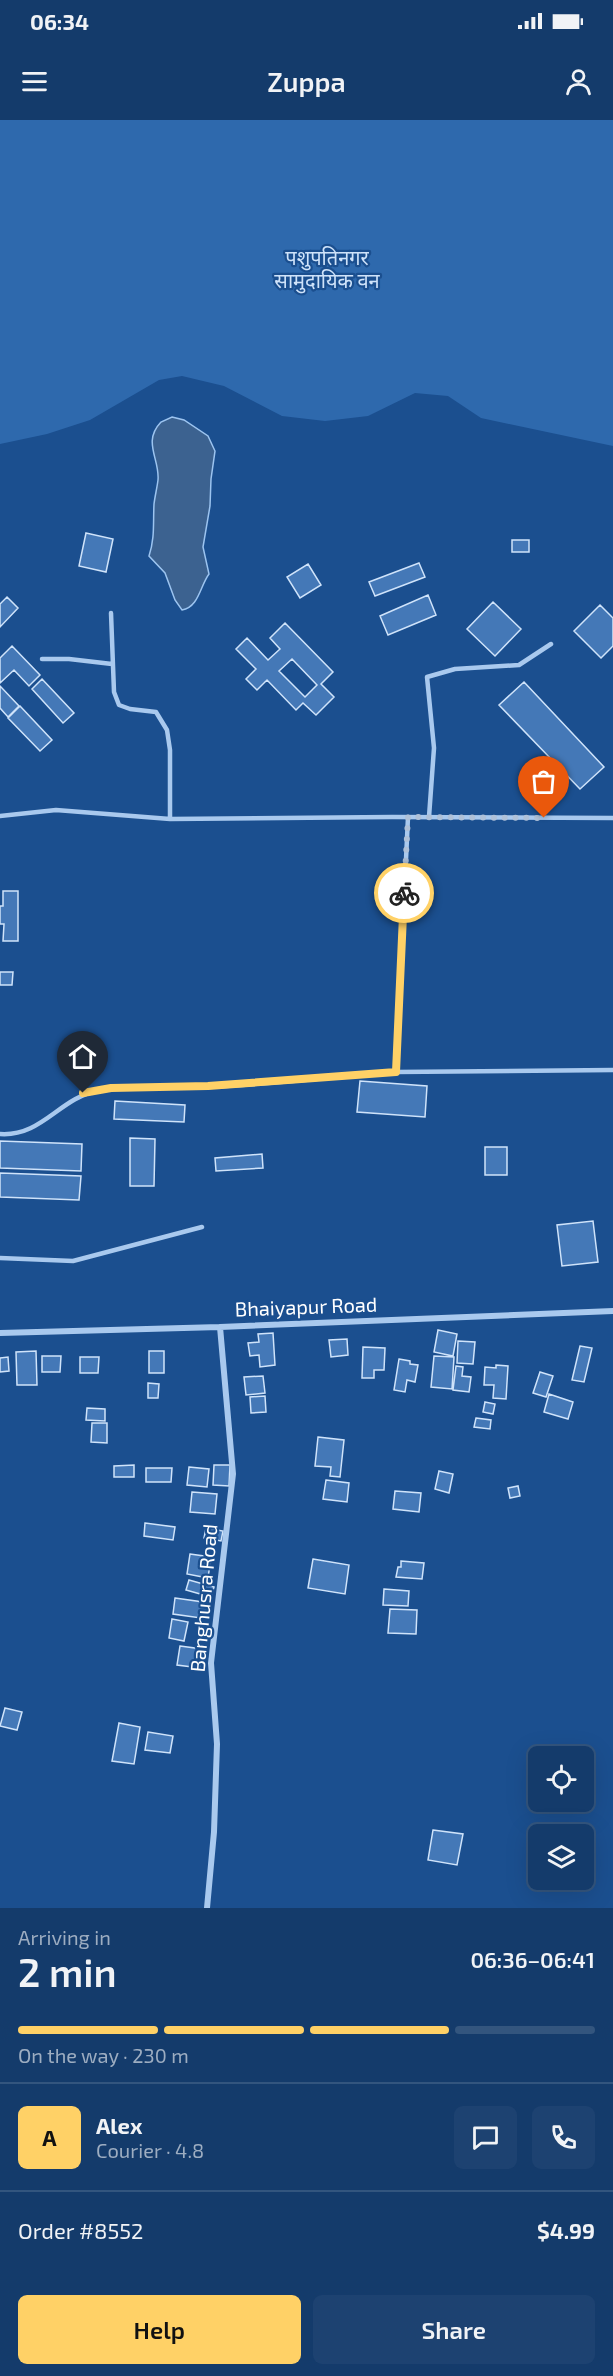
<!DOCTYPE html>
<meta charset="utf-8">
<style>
:root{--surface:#143b6b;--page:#1d4271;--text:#f1f3f6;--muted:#9dadc1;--line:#33557e;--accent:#ffd166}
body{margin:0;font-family:"Exo 2","Noto Sans Devanagari",sans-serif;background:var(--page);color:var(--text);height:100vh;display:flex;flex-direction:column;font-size:22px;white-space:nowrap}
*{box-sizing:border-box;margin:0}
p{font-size:20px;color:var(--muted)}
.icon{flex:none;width:33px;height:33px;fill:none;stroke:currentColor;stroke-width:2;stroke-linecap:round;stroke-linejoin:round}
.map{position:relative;height:1788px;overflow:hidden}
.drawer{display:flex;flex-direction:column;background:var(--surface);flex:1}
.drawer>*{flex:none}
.buttons{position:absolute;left:528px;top:1626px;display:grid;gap:12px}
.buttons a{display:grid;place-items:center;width:66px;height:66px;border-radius:9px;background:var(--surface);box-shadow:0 6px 24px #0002,0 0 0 2px var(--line);font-size:30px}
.pin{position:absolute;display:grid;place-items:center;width:51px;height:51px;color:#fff;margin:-62px -26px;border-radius:50% 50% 50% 0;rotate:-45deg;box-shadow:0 0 6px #0007}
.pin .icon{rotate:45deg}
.courier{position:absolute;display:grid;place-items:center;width:60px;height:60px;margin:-30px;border:4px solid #ffd166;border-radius:50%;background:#fff;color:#222;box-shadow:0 2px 8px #0007}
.overview em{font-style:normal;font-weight:600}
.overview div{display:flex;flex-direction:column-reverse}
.overview{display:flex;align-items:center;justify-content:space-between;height:102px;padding:0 18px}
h1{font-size:39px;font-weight:600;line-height:45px}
.bar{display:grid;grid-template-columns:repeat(4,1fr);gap:9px 6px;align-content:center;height:72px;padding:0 18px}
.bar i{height:8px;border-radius:4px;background:var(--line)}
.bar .selected{background:var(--accent)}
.bar p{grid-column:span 4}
.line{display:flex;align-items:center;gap:15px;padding:0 18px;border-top:2px solid var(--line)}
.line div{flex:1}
.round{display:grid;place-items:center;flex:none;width:63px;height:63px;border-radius:9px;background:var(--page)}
.cta{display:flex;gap:12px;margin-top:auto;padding:12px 18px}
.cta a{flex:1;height:69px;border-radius:9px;background:var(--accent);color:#111;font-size:24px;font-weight:600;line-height:69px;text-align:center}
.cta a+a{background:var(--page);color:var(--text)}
.status{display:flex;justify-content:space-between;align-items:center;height:42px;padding:0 30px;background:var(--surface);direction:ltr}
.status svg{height:16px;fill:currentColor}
header{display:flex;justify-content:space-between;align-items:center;height:78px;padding:0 18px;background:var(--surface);font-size:27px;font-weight:600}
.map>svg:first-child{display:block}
.green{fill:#2e69ad}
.water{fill:#3c6290;stroke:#9cc4f0;stroke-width:1.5}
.building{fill:#4478b7;stroke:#cfe3fa;stroke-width:1.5;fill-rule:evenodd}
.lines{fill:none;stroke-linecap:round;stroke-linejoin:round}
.lane{stroke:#a9c9ee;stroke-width:4.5}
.street{stroke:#a9c9ee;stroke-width:6}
.done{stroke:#afc1d8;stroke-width:6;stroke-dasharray:0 10.8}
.route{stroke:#ffd166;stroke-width:8}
.labels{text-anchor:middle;stroke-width:4.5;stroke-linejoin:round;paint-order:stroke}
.park-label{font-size:20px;fill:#cfe3fa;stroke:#1b4f8f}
.street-label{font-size:20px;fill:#fff;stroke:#1b4f8f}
</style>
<div class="status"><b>06:34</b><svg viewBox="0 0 49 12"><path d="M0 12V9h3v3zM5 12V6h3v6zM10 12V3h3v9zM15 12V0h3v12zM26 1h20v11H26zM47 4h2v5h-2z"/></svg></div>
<header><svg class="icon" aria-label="menu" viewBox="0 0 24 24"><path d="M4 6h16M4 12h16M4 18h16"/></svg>Zuppa<svg class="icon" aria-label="person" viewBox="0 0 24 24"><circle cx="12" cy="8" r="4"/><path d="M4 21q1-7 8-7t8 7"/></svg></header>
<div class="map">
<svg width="613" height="1788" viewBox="0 0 613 1788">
<rect width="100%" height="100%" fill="#1b4f8f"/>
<!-- green -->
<path class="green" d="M0,0H613V326L481,298L448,276L415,273L368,296L325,301L282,296L224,266L182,256L159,260L90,300L47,314L0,324Z"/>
<!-- water -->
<path class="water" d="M172,297L184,300L208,316L215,331L211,359L210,386L203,427L209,454C200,466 199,487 182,490L175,480L165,453L149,436C155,418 153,403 154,384C155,376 157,368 158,360C160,339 142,322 161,302Z"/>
<!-- building -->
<path class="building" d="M86,413L113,419L106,452L79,446Z
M512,420H529V432H512Z
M419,443L425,457L375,476L369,462Z
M308,444L321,465L300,478L287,457Z
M428,475L436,495L388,515L380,496Z
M7,477L18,488L0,507V484Z
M493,482L521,509L495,536L467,509Z
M600,485L613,498V526L601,538L574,511Z
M285,503L333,552L321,564L334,577L316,595L303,583L296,590L267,560L257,570L246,559L256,549L236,529L247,518L268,540L280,529L270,518ZM292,539L317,565L305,577L279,551Z
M12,526L40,555L29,566L14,550L0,563V538Z
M42,559L74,593L63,603L32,569Z
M524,562L604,647L580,669L499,585Z
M0,566L19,586L8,597L0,588Z
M20,586L52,620L40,631L8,598Z
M3,771H18V821H3L4,804H0V786H3Z
M0,852H13L12,865H0Z
M360,961L427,966L425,997L357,992Z
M115,981L185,985L184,1002L114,999Z
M130,1018L155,1019L154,1066H130Z
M0,1021L82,1024L81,1051L0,1048Z
M485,1027H507V1055H485Z
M262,1034L263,1048L216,1051L215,1038Z
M0,1053L81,1056L79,1080L0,1077Z
M593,1101L598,1142L562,1146L557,1105Z
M438,1210L457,1214L453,1236L434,1232Z
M273,1213L275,1245L260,1247L259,1235L250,1236L248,1223L259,1222L258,1214Z
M347,1219L348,1235L331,1237L329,1220Z
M458,1221L475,1222L473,1244L457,1243Z
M580,1226L592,1228L584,1262L572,1260Z
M363,1227L385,1228L384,1250H374V1258H362Z
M36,1231L37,1265H17L16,1232Z
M149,1231H164V1253H149Z
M42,1236H61L60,1252H42Z
M434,1236L454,1237L452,1269L431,1267Z
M8,1237L9,1251L0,1252V1238Z
M80,1237H99L98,1253H80Z
M399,1239L410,1241V1244L418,1245L415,1262L407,1260L405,1272L394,1270Z
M496,1245L508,1246L506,1279L493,1278L494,1265H484L485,1247L496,1248Z
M456,1246L463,1247L462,1256L471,1257L469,1272L453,1270Z
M540,1252L553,1256L546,1277L533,1273Z
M263,1256L265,1273L246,1275L244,1257Z
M148,1263L159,1264L158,1278H148Z
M549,1274L573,1282L568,1299L544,1292Z
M265,1276L266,1292L251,1293L250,1277Z
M485,1282L495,1284L493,1294L483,1292Z
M87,1288L105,1289V1301L86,1300Z
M476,1298L491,1300L490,1309L474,1307Z
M92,1303H107V1323L91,1322Z
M318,1317L344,1320L340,1357L330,1356L331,1347L315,1346Z
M134,1345V1357H114V1346Z
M214,1345H230L229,1366L213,1365Z
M189,1347L209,1349L207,1367L187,1365Z
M146,1348H172L171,1362H146Z
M439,1351L453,1354L449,1373L435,1369Z
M326,1360L349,1363L347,1382L323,1379Z
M518,1366L520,1376L510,1378L508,1368Z
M395,1371L421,1373L419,1392L393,1389Z
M192,1372L217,1374L215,1394L190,1392Z
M145,1403L175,1407L173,1420L144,1416Z
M206,1408L223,1411L221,1421L204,1418Z
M190,1434L211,1437L208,1458L187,1454Z
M313,1439L349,1445L345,1474L308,1468Z
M401,1441L424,1443L422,1459L396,1457L398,1447H401Z
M189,1460L214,1467L211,1477L186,1470Z
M384,1469L409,1471L408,1486L383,1485Z
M175,1478L210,1483L208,1499L173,1494Z
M390,1489L417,1490L416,1514L388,1513Z
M172,1499L188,1502L184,1521L169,1518Z
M180,1526L202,1529L200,1548L177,1545Z
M5,1588L22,1592L17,1610L0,1606Z
M119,1603L140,1607L134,1644L112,1641Z
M148,1612L173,1616L170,1633L145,1630Z
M433,1710L463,1714L457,1745L428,1740Z"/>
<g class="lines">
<!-- lane -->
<path class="lane" d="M111,493L114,572L119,585L130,589L156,592L167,610L170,630V699
M42,539H69L112,544
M0,696L56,690L170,699L392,697L613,698
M408,697L396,952L613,950
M429,697L434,628L427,557L455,549L519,545L551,524
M0,1014C42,1017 60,977 98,971C134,964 171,968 208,967C270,964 333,957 396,952
M0,1138L73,1141L202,1107"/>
<!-- street -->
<path class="street" d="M0,1213L220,1207L613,1191
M207,1788L214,1712L217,1624L211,1543L233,1354L220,1207"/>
</g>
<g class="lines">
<!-- done -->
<path class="done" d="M404,773L408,697L544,698"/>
<!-- route -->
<path class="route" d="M83,973L111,968L208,966L396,952L404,773"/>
</g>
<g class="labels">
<!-- park labels -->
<g class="park-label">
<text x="327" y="145">पशुपतिनगर<tspan x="327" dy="23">सामुदायिक वन</tspan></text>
</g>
<!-- street labels -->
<g class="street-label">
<text transform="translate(306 1187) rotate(-2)" y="7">Bhaiyapur Road</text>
<text transform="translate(204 1478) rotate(-85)" y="7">Banghusra Road</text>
</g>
</g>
</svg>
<div class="buttons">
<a><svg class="icon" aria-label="locate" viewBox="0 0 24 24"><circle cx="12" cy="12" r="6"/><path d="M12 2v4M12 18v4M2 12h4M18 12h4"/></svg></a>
<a><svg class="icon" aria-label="layers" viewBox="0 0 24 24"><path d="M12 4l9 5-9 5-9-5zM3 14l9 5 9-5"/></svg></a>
</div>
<div class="pin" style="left:544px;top:698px;background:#ea580c"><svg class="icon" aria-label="bag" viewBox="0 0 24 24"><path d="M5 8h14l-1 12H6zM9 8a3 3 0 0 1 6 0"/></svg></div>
<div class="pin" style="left:83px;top:973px;background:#1f2937"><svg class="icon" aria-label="home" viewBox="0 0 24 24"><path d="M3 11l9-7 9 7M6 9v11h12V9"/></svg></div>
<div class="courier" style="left:404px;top:773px"><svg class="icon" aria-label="bike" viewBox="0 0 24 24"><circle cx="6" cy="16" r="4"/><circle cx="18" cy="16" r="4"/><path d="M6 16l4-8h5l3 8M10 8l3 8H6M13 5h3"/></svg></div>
</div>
<section class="drawer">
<div class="overview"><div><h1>2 min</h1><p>Arriving in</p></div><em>06:36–06:41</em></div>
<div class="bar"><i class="selected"></i><i class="selected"></i><i class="selected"></i><i></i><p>On the way · 230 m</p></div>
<div class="line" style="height:108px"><b class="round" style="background:var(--accent);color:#111">A</b><div><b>Alex</b><p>Courier · 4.8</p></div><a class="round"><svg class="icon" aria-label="chat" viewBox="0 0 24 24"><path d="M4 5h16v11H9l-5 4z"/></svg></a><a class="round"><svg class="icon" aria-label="phone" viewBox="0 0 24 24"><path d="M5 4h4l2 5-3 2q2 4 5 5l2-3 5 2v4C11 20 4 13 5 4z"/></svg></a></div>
<div class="line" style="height:78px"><div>Order #8552</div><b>$4.99</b></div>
<div class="cta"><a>Help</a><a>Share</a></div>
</section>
